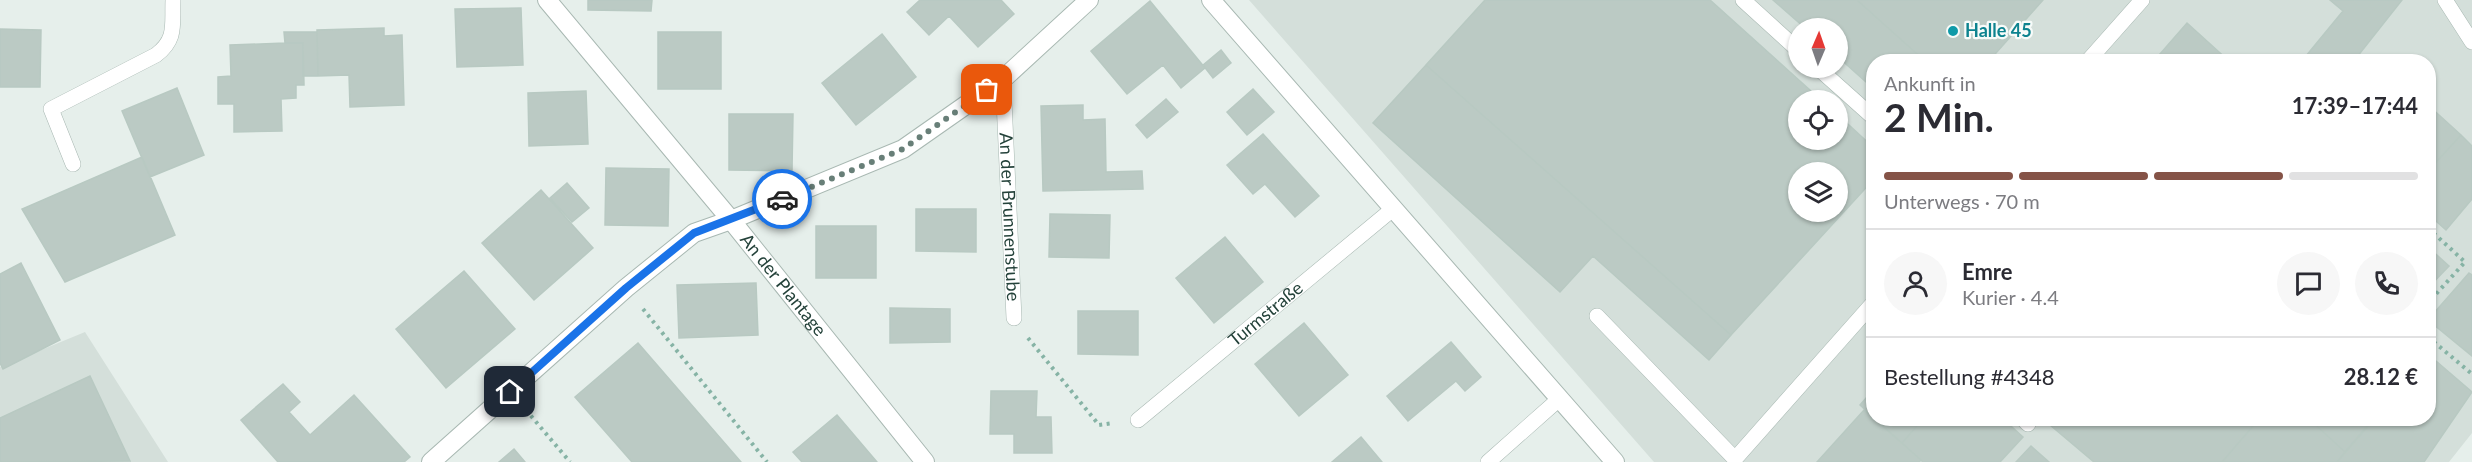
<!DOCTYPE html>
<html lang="de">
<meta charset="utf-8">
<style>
:root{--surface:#fff;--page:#f7f7f7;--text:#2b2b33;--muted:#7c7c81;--line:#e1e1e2;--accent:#855347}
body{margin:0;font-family:Lato,sans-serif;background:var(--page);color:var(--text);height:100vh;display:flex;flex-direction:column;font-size:22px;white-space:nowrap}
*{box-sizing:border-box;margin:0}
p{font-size:20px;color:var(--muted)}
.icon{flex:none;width:33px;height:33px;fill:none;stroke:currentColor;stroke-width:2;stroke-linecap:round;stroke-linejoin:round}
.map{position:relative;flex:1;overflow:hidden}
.panel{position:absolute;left:1866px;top:54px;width:570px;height:372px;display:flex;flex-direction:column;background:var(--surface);border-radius:24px;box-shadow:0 2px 4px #0004}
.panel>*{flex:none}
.needle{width:39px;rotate:2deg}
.tools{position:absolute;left:1788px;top:18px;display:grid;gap:12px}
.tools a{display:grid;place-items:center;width:60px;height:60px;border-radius:50%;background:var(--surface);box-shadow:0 2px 4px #0004;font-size:30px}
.pin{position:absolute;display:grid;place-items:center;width:51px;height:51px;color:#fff;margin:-26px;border-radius:12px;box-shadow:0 3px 9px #0006}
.courier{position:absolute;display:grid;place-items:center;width:60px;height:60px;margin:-30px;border:4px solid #1a73e8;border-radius:50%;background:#fff;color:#222;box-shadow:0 2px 8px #0007}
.headline em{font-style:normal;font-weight:700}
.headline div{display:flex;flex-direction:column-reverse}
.headline{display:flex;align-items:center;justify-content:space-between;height:102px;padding:0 18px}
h1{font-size:39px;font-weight:700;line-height:45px}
.bar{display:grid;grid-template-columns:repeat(4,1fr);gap:9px 6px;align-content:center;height:72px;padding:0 18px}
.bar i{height:8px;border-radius:4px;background:var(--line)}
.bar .on{background:var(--accent)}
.bar p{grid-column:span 4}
.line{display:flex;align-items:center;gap:15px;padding:0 18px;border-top:2px solid var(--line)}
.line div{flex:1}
.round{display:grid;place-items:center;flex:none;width:63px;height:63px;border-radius:32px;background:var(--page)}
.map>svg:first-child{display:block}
.built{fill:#d4dfda;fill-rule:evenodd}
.building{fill:#bbcac4;stroke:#b8c9c2;stroke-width:1.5;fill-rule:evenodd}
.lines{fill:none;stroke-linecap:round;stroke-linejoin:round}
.service-casing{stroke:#a8b8b2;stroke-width:16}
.minor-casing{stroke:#a8b8b2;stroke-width:20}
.path{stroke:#86b3a5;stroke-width:4;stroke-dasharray:3 4.5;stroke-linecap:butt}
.service{stroke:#fff;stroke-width:15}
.minor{stroke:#fff;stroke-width:18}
.done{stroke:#687f78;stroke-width:6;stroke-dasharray:0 10.8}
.route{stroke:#1a73e8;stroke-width:8}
.culture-dot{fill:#0f9aa8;stroke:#f7fbf9;stroke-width:2}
.labels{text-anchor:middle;stroke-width:4.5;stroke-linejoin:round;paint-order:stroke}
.culture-label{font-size:18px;font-weight:bold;fill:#0d838f;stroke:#f7fbf9;text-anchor:start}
.street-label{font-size:18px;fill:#24423a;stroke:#f7fbf9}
</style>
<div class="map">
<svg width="2472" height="462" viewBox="0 0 2472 462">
<rect width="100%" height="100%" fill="#e6efeb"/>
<!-- built -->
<path class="built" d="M1249,0H2472V433L2449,462H1654ZM1798,28H1838V68H1798ZM1874,62H2428V418H1874ZM1798,100H1838V140H1798ZM1798,172H1838V212H1798Z
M85,332L168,462H0V367Z"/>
<!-- building -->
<path class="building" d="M588,0H652L651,11L588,10Z
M920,0H1001L1014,14L978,47L949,16L929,35L907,12Z
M1485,0H1710L1821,100H1798V140H1838V115L1874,148V179L1731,335L1426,65ZM1798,172H1838V212H1798Z
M1773,0H1857L1926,62H1874V89L1838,57V28H1805Z
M1857,0H2043L1988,62H1926Z
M2330,0H2402L2353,62H2301L2343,11Z
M1150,1L1205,68L1181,88L1163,65L1127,94L1091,51Z
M521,8L523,65L457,67L455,9Z
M2187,23L2230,62H2153Z
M384,28V36L402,35L404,105L350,107L349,75L318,76L317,30Z
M0,29L41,30L40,87H0Z
M284,32H317L318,76H303V43H285Z
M658,32H721V89H658Z
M882,34L916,77L856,125L822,83Z
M285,43H303L304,85H296V98L281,99L282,131L234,132V104H218V77L231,76L230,45Z
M1221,50L1231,63L1213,78L1203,65Z
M1426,65L1731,335L1709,360L1593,256L1560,292L1373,123Z
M177,88L204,155L150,177L122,111Z
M1253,89L1274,112L1247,135L1227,112Z
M586,91L588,144L529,146L528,93Z
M1166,99L1178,112L1147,138L1136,125Z
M1083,105V120L1105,119L1106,172L1142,171L1143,189L1043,191L1041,106Z
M2428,105L2461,135L2428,171Z
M729,114H793L792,171L729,170Z
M1263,134L1319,196L1295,217L1265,184L1253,194L1227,165Z
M2461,135L2472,146V199L2446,230L2428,214V171Z
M142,157L175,235L65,282L22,209Z
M606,168L669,169L668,226L605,225Z
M567,183L589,208L572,222L550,198Z
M541,190L593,248L534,300L482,243Z
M916,209H976V252L916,251Z
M1050,214L1110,215L1109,258L1049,257Z
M816,226H876V278H816Z
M1225,237L1263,282L1214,323L1176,278Z
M2428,247L2449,266L2428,288Z
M21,263L60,340L3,369L0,363V274Z
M464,271L515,329L446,388L396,329Z
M2469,273L2472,275V356L2428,320Z
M756,283L758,335L679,338L677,285Z
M890,308L950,309V342L890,343Z
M1078,311H1138V355L1078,354Z
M1304,323L1348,375L1299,416L1255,364Z
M1451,342L1481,377L1465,391L1456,381L1408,421L1387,396Z
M638,343L741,462H632L575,397Z
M2429,355L2472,392L2424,462H2337L2375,418H2428Z
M90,376L130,461L0,462V418Z
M283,384L300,402L289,412L310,435L354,395L410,457L404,462H278L241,420Z
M1874,389V418L1860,405Z
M991,391H1037L1036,417H1051L1052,453H1014V434H990Z
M1864,410L1921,460L1919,462H1817Z
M837,415L877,462H802L793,452Z
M1874,418H1924L1902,443Z
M1924,418H2002L2023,437L2000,462H1923L1902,443Z
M2056,418H2260L2222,462H2094L2050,425Z
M2260,418H2308L2345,452L2337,462H2222Z
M2308,418H2374L2345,452Z
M1361,437L1382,462H1332Z
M2031,446L2049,462H2016Z
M514,449L525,462H499Z"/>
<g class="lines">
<defs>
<g id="service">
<path d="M1743,0L1798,50"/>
<path d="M2445,0L2472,42"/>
<path d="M2087,62L2142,0"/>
<path d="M1818,68L1874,118"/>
<path id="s1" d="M1003,79L1014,318"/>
<path d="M73,164L51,109L156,55C177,39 172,25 173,0"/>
<path d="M1597,316L1735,459L1874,302"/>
<path d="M2022,418L2028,424"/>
<path id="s2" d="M1138,420L1394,208"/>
<path d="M1488,462L1558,400"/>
</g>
<g id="minor">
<path id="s3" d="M547,0L731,220L925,462"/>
<path d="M1211,0L1615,462"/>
<path d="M431,462L626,288L694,233L731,220L903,149L1003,79L1089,0"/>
</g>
</defs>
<!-- service casing -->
<use href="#service" class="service-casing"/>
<!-- minor casing -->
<use href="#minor" class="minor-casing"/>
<!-- path -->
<path class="path" d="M2428,228L2465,262L2428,303
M643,309L767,462
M2428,337L2472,374
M1028,338L1099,425L1114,423
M526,410L570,462"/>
<!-- service -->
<use href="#service" class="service"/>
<!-- minor -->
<use href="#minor" class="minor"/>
</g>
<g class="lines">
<!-- done -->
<path class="done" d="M782,199L903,149L987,90"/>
<!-- route -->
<path class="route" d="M510,392L626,288L694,233L782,199"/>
</g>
<!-- markers -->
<circle class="culture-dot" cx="1953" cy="31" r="6"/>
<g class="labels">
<!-- culture labels -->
<g class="culture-label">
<text x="1965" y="37">Halle 45</text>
</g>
<!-- street labels -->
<g class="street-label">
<text dy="6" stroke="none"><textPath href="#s1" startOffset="138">An der Brunnenstube</textPath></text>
<text dy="6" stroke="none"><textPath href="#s3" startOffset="370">An der Plantage</textPath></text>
<text dy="6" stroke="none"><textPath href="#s2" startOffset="166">Turmstraße</textPath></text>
</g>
</g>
</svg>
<div class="tools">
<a><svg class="needle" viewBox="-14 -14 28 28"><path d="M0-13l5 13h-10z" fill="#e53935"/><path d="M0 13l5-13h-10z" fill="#7c7c81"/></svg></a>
<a><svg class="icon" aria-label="locate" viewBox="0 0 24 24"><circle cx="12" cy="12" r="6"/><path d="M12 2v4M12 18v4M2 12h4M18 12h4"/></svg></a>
<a><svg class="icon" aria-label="layers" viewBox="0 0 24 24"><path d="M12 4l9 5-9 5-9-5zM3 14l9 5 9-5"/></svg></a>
</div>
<div class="pin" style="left:987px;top:90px;background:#ea580c"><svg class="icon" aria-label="bag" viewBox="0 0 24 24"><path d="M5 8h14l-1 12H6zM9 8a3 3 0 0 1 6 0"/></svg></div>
<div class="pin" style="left:510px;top:392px;background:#1f2937"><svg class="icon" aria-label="home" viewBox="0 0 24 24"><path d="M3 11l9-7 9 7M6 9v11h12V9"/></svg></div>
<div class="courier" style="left:782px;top:199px"><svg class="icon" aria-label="car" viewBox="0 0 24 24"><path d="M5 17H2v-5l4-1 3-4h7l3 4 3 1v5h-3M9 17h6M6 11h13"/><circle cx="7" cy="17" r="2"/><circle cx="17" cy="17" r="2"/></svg></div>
<section class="panel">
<div class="headline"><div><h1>2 Min.</h1><p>Ankunft in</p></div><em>17:39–17:44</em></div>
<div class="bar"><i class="on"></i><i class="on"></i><i class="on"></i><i></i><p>Unterwegs · 70 m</p></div>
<div class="line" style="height:108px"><a class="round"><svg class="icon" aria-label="person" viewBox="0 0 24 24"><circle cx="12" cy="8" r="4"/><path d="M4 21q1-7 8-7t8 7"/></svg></a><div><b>Emre</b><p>Kurier · 4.4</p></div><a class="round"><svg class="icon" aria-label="chat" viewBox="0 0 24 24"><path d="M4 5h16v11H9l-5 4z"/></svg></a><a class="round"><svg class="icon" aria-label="phone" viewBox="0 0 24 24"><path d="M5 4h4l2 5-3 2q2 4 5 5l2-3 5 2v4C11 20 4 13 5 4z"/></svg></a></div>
<div class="line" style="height:78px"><div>Bestellung #4348</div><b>28.12 €</b></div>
</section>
</div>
